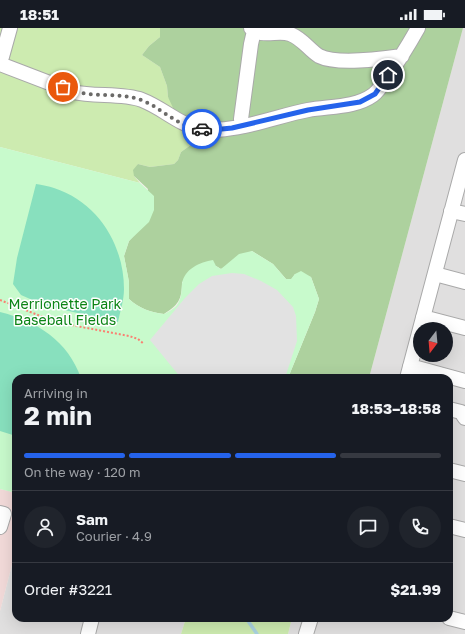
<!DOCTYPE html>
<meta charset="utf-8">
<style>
:root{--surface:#171b24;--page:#20242c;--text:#f1f3f6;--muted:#9ea1a6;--line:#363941;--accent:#2563eb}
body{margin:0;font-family:"Golos Text",sans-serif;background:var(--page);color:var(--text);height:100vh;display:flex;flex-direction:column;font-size:15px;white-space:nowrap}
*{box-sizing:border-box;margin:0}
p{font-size:13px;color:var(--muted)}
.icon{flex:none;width:22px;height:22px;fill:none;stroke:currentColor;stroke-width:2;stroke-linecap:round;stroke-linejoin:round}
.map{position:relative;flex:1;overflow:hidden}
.details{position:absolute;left:12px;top:346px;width:441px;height:248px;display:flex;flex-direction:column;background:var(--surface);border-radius:12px;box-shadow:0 4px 16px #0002}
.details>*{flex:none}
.needle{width:26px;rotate:196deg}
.buttons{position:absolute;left:413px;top:294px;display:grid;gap:8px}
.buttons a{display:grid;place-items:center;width:40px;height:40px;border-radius:50%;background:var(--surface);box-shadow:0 4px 16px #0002;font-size:20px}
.pin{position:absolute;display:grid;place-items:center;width:34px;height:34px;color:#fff;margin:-17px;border:2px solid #fff;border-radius:50%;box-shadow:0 1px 4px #0007}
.courier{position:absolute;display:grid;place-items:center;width:40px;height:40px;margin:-20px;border:3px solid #2563eb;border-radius:50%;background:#fff;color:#222;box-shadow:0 1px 5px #0007}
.headline em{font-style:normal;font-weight:700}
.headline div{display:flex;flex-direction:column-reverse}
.headline{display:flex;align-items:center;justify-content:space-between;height:68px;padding:0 12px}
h1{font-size:26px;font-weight:700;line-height:30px}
.bar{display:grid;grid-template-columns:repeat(4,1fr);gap:6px 4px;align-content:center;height:48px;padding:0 12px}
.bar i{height:5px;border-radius:3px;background:var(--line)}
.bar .selected{background:var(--accent)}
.bar p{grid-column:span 4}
.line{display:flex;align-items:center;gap:10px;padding:0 12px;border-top:1px solid var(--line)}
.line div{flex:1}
.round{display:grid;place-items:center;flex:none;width:42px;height:42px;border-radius:21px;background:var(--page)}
.status{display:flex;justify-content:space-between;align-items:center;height:28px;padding:0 20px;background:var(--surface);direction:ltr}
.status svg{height:11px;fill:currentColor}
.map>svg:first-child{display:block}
.residential{fill:#e0dfdf;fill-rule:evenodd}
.commercial{fill:#f2dad9}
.grass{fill:#cdebb0}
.forest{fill:#add19e}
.park{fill:#c8facc}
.pitch{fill:#88e0be}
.parking{fill:#e2e2e2}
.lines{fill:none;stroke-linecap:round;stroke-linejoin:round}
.stream{stroke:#aad3df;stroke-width:3.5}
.minor-casing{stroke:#a9a9a9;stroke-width:16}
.path{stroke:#fa8072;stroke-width:2;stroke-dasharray:2 2;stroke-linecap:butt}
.minor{stroke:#fff;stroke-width:14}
.done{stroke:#6b6a68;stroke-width:4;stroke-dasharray:0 7.2}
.route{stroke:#2563eb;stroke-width:5}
.labels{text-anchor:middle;stroke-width:3;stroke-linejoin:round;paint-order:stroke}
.park-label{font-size:14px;fill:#0c8416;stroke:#fff}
</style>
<div class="status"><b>18:51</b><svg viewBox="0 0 49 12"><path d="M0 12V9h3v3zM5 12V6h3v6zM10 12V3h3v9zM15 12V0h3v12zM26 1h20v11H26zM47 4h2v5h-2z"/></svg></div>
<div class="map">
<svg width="465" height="606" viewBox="0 0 465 606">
<rect width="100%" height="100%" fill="#f2efe9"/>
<!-- residential -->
<path class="residential" d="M463,0H465V606H288L292,590H449V350H369ZM420,301H446V327H420Z
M16,521V590H186L181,606H0V583Z"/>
<!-- commercial -->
<path class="commercial" d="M0,461L16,465V521L0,583Z"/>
<!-- grass -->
<path class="grass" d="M0,0H160V9L149,18L142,27L160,39L167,58L168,69L184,89L199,102V111L181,124L178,132L174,136L150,139L138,136L134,148L140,155L0,119Z
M186,590H292L288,606H181Z"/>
<!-- forest -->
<path class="forest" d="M160,0H463L369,350H288L315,284L319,271L311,249L295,246L291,252L286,251L273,236L252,223L221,241L216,238L182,254C182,272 178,277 164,286C150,284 140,281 129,271V254L124,228L129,213L138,203L148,161L134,148L133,142L138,136L150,139L174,136L178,132L181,124L199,111V102L174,82L168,69L167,58L160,39L142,27L149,18L160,9Z"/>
<!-- park -->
<path class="park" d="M0,119L140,155L154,168V182L149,194L129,213L124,228L129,254V271C140,281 150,284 164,286C168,284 174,281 177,277C182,269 181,265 182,256C184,241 200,234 213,232L216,238L221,241L239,226L252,223L273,236L286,251H291L295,246L301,243L311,249L319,271L315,284L288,350H16V465L0,461Z"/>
<!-- pitch -->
<path class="pitch" d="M36,156C42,157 49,158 54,160C98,174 124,217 124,261C124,272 120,284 118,294L46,278L21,267L13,256L17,230Z
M0,284C37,293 68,313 81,350H16V408L0,403Z"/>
<!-- parking -->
<path class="parking" d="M232,245L244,246L261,253L277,262L293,279L296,288L297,313L285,350H181L150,312L185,270L199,256L212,248Z"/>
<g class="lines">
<!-- stream -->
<path class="stream" d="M246,590L257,606"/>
<defs>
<path id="minor" d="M251,0C261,10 278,2 290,6C302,10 309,22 319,28C337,37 381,31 402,28
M0,36L73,64C94,69 123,65 142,72C163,80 179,97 201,101C234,106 276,88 308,82C329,78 355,80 373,67C380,62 384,53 389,46C400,31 409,16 418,0
M0,36L10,0
M242,98L241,91L251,16L254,3
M451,183L465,186
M435,246L465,254
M423,289L465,300
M420,301L465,132
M410,338L465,353
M407,350L420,301
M449,381L461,384L465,390
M449,442L465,446
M0,485L4,486L0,499
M449,498L465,502
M449,590L465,594
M88,606L92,590
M306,606L311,590"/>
</defs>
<!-- minor casing -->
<use href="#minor" class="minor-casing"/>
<!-- path -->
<path class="path" d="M0,272L43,289L71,297L129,308L138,311L144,316"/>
<!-- minor -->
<use href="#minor" class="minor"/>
</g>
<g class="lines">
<!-- done -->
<path class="done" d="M63,59C90,72 116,63 141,72C158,78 172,93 190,99C193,100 198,100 202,101"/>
<!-- route -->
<path class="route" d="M202,101H222L232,100L308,82L360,74L375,66L388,47"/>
</g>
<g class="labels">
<!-- park labels -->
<g class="park-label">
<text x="65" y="281">Merrionette Park<tspan x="65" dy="16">Baseball Fields</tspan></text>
</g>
</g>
</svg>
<div class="buttons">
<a><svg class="needle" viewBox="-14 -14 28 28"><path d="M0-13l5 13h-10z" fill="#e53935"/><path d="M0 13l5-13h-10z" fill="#9ea1a6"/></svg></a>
</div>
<div class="pin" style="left:63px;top:59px;background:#ea580c"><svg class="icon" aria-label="bag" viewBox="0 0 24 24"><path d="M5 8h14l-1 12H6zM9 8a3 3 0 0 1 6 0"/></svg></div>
<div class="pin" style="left:388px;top:47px;background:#1f2937"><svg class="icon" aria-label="home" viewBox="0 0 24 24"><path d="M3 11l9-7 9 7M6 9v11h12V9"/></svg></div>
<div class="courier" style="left:202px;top:101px"><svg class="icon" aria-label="car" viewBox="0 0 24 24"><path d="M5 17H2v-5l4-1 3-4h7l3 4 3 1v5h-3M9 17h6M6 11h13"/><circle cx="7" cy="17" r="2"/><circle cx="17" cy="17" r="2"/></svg></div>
<section class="details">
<div class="headline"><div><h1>2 min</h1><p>Arriving in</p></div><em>18:53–18:58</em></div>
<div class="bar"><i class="selected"></i><i class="selected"></i><i class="selected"></i><i></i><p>On the way · 120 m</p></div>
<div class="line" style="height:72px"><a class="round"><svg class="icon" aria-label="person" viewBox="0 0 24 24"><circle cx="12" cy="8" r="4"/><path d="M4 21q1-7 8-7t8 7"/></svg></a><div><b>Sam</b><p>Courier · 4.9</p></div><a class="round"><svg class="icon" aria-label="chat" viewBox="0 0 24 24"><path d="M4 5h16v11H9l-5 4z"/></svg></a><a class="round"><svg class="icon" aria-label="phone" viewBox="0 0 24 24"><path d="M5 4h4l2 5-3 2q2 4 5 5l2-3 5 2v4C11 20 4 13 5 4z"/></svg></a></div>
<div class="line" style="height:52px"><div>Order #3221</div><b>$21.99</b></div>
</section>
</div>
